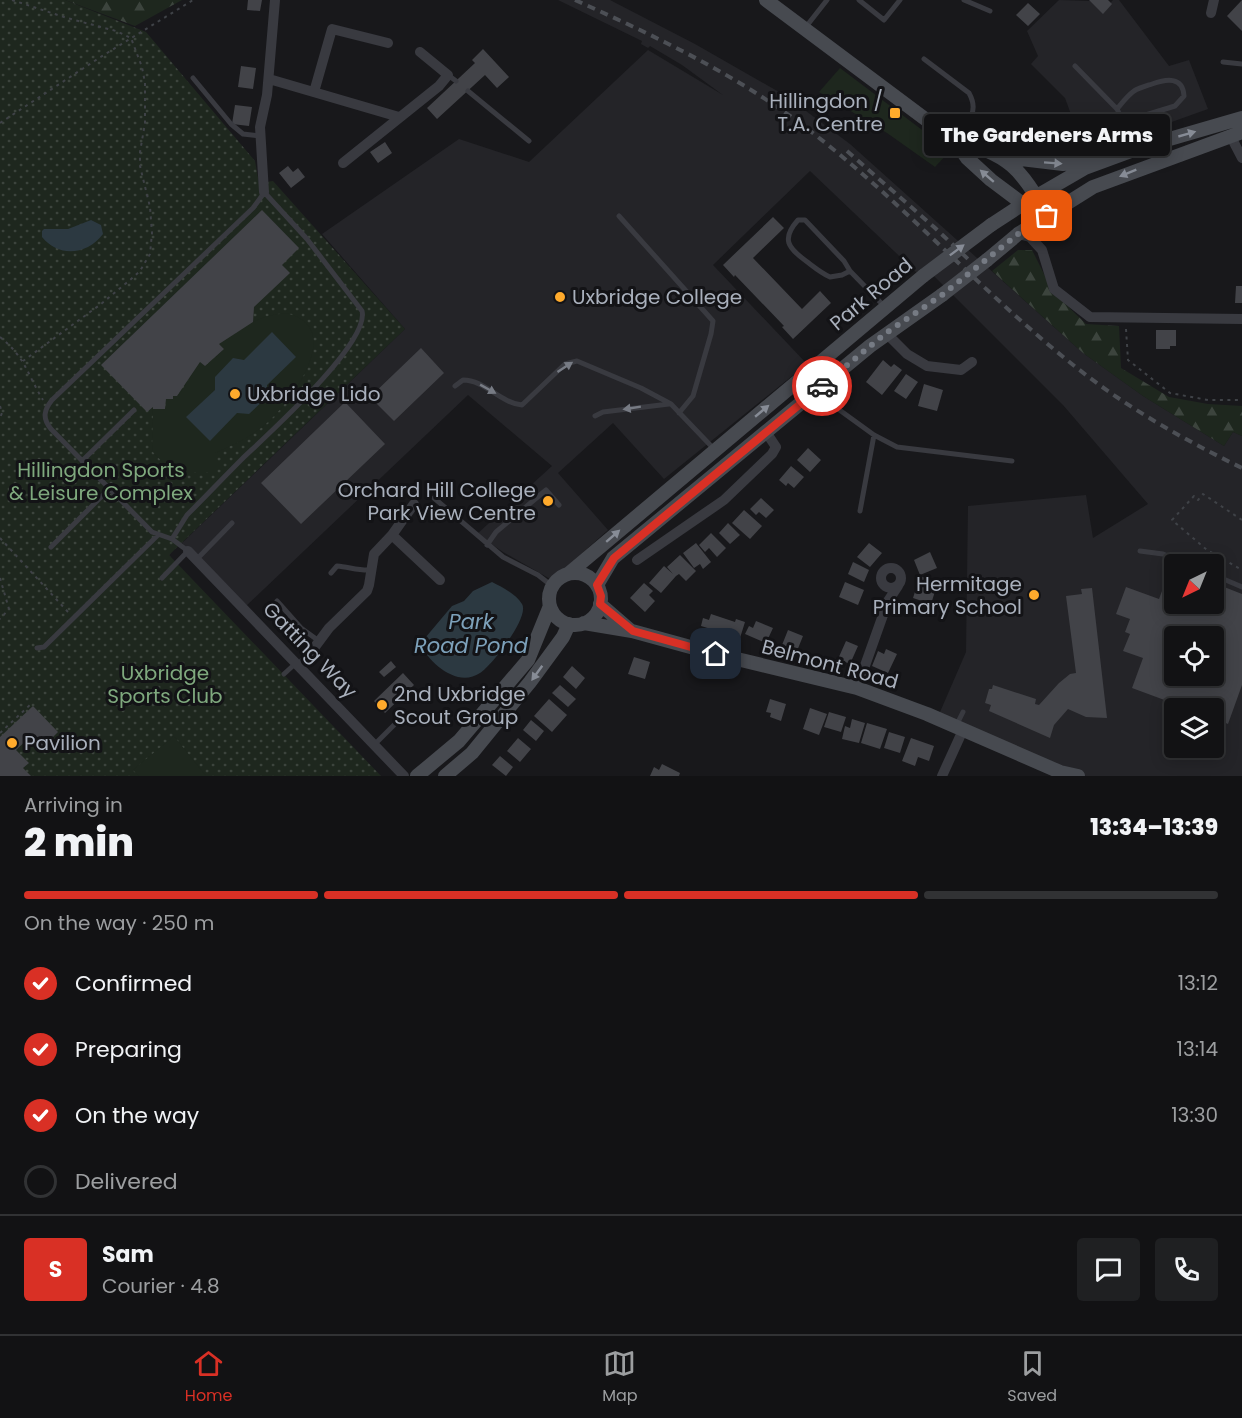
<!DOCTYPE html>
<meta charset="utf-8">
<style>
:root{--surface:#121214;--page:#1f2022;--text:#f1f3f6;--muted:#9c9ea0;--line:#313234;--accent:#d93025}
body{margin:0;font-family:Poppins,sans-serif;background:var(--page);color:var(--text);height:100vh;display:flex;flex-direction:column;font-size:22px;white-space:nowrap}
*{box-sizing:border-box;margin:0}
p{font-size:20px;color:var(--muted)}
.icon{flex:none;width:33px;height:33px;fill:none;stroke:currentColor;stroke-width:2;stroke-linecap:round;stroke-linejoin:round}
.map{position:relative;height:776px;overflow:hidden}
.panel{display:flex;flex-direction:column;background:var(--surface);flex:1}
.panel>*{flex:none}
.needle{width:39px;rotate:223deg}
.controls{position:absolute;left:1164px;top:554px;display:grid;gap:12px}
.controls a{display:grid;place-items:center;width:60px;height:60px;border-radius:6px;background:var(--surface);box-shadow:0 3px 15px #0003,0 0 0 2px var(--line);font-size:30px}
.pin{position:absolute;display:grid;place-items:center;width:51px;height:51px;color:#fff;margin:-26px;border-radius:12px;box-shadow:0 3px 9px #0006}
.courier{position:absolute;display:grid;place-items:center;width:60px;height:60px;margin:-30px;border:4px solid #d93025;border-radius:50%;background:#fff;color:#222;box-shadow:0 2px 8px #0007}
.bubble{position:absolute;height:42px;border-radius:6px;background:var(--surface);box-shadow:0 3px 15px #0003,0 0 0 2px var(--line);font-size:20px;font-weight:800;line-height:42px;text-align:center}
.headline em{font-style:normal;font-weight:800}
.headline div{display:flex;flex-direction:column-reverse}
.headline{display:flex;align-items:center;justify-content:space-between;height:102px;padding:0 24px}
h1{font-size:39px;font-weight:800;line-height:45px}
.bar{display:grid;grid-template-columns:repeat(4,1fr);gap:9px 6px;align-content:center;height:72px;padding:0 24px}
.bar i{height:8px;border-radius:4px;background:var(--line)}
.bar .on{background:var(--accent)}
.bar p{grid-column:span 4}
.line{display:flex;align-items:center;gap:15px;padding:0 24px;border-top:2px solid var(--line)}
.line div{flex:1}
.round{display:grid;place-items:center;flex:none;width:63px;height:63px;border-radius:6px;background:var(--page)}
ol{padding:0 24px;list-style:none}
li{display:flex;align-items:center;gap:18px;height:66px}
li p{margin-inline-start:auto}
li .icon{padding:6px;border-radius:50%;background:var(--accent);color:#fff;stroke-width:4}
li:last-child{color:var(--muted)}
li i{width:33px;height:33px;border:3px solid var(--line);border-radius:50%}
.tab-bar{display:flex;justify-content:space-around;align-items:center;height:84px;border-top:2px solid var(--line);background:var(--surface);font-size:16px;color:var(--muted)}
.tab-bar a{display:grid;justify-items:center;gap:3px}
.tab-bar .on{color:var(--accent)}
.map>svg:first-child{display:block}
.built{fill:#242428;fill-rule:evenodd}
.grass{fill:url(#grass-dots)}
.forest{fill:url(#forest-firs)}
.garden{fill:#1e271e}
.water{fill:#2c3941}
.building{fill:#424348;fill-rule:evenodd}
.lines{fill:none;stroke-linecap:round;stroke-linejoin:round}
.path{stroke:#3f4247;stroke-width:2;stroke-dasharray:3 4.5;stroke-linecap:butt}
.lane{stroke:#393a40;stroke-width:5}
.street{stroke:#393a40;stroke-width:10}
.secondary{stroke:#474a50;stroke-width:14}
.rail{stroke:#4c4f55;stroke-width:4;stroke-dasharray:8 6;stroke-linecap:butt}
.secondary-bridge{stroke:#474a50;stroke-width:14}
.oneway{fill:#878c96}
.oneway2{fill:#777b84}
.done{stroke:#767b84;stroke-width:6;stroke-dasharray:0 10.8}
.route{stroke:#d93025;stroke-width:8}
.poi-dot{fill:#ffaa2c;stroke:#131316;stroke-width:2}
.labels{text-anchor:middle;stroke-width:6;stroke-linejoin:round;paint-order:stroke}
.poi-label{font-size:20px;fill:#a9b0bc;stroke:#131316;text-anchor:start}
.street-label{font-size:20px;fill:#a9b0bc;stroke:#131316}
.park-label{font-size:20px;fill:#7fa97e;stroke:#131316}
.water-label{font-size:21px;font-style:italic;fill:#7da1ba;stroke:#131316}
</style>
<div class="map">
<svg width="1242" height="776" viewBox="0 0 1242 776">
<defs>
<pattern id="grass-dots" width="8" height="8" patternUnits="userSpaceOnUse" patternTransform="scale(1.5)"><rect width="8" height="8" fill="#1e271e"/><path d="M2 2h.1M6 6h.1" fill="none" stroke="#3c443d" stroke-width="1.8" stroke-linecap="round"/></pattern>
<pattern id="forest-firs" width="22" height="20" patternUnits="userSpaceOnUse" patternTransform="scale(1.5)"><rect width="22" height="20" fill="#1e271e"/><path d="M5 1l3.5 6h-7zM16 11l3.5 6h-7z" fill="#3c443d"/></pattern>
</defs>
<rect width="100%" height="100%" fill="#18181b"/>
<!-- built -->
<path class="built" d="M558,0H610L695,44L786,96L850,144L1083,353L1143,396L1224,446L1233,432L1242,436V776H1086L1060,772L937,719L966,652L968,506L1086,495L1093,538L1148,504L1063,405L925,267L916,272L810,171L713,265L807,364L664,479L613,423L558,473L608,530L552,580L503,552L477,534L552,466L468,395L245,607L182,543L405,329L322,234L459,139L529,162L648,50L723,95L682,65L650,46L648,48L641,44L642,41ZM1174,564H1214V603H1174ZM1174,636H1214V675H1174ZM1174,708H1214V747H1174Z
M1059,0L1090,1L1102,12L1113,0H1119L1169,66L1189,60L1208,109L1085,153L1065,98L1031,64L1038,56L1027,31Z"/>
<!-- grass -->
<path class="grass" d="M0,0H65L146,32L255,161L259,183L273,181L405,329L169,555L381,776H0Z"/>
<!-- forest -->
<path class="forest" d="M65,0H182L135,26Z
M1018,250H1032L1053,292L1086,324L1119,326L1121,368L1169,397L1208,404L1242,406V436L1233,432L1224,446L1143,396L1083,353L992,271Z"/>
<!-- garden -->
<path class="garden" d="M840,68L950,151L935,167L887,133L819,92Z
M289,314C345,329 291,402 267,423C252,436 234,445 215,453V472H172L152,451L153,409H165L166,399H173V396H178L200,362L205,366L224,349L219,344C241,329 262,312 289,314Z
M174,736L206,776H139L133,770Z"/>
<!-- water -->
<path class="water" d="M91,220L101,225L103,234C87,255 59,258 42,237V231L44,229H68Z
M272,332L296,357L267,385V397L249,414L237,413L210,441L186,417L215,390V377L233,358L244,360Z
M492,582C502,587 516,594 522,604C530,617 492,665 480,673C458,688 430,664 420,644L452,606L464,601L473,591Z"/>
<!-- building -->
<path class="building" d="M248,0H262L260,11L247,10Z
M1089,0H1108L1112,4L1103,14Z
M1242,0V31L1227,16Z
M1028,3L1040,14L1028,26L1016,15Z
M483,49L509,77L497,88L485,75L437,119L427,108L475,63L472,60Z
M241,66L256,68L253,89L238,87Z
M235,105L252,107L249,126L232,124Z
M385,142L392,153L378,163L370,152Z
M288,166L293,172L298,168L305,177L291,188L279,173Z
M262,210L299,248L282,265L290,273L254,307L253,322L219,344L224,349L205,366L200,362L177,396H173V399H166L165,409H153V407L147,412L101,365Z
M773,217L784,228L753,258L802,309L820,291L831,303L793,339L782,327L784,326L735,275L734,277L723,265Z
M1236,286H1242V303H1235Z
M1156,330H1176V346H1170V349H1156Z
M421,348L444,373L394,421L370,397Z
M883,360L891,367L894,364L902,370L882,395L866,382Z
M906,374L918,382L906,399L894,391Z
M924,384L943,390L937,411L918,406Z
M345,402L385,444L301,524L261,483Z
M808,448L821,460L810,472L797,460Z
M791,466L804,477L794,488L788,483L786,486L779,480Z
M761,498L774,510L766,518L759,512L756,515L750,509Z
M744,510L762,526L750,539L732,523Z
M728,523L740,535L730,544L719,533Z
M711,533L726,548L717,557L709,548L705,552L699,545Z
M696,543L711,562L703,569L700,564L694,568L683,553Z
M869,543L882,553L870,567L857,557Z
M930,552L937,568L920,575L914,560Z
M680,555L696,571L686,581L679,574L676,576L661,593L649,583L664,566L673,574L667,567Z
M853,562L869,570L864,582L848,574Z
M1171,567L1174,568V603H1214V583L1242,594V685L1228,724L1214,718V708H1186L1132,688L1143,658L1123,651L1130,634L1125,632L1130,619L1116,614L1126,587L1159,599ZM1174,636H1214V675H1174Z
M920,576L938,582L931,604L913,598Z
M845,582L864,590L858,605L839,597Z
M644,583L653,591L649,595L655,601L645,612L630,598Z
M1092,588L1107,718L1086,717L1068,709L1054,725L1050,738L989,711L991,705L985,703L989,689H992L993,685L1036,699L1035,704L1039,705L1059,683L1070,674L1076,673L1066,596L1082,594L1081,589Z
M711,614L735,622L736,619L745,622L740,638L701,626L703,618L709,620Z
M756,621L773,628L766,643L745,634L749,626L753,628Z
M788,630L803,636L797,651L782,645Z
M846,641L858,646L850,664L838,659Z
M886,649L897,654L888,673L872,666L878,651L884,654Z
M634,657L650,662L645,679L628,674Z
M391,661L396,667L384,677L379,672Z
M572,666L585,678L576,689L563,677Z
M403,673L414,685L385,713L374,701Z
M560,685L576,699L568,707L552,693Z
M549,699L567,715L552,732L534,716Z
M770,699L786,704L781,721L770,717L771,713L766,712Z
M33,706L58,732L41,749L30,737L16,750L29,763L23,768L31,776H0V737Z
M810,708L827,714L819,735L803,729Z
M829,712L846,717L841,732L824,727Z
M852,719L865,723L859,743L842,739L845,726L850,728Z
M531,720L544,731L536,741L523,730Z
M867,723L887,729L880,749L861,743Z
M889,732L905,737L900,753L884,748Z
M518,738L531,749L520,762L507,751Z
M911,738L934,746L929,761L918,757L915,766L902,761Z
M500,756L513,767L506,776L492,765Z
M662,764L680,773L679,776H650L654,767L659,770Z"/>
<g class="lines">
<!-- path -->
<path class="path" d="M12,0L67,18L116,31L131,38L142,67L145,83V123L140,152V166L150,207L152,233L150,254L140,271L130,280L101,304L23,361
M0,123L99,58L193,0
M1126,329L1128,360L1170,393L1208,400H1242
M0,337C26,358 27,374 43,400
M0,406L2,413L0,418
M1242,520L1203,494L1198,500L1194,496L1172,520L1207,550L1242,570
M0,538L68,612
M0,578L9,609L0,619
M0,733L31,704"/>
<!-- lane -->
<path class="lane" d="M859,0L884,20L900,0
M964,0L990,11
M805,28L827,0
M924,59L969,93C981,115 965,123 950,137
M1223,62L1242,64
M1075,66L1117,109L1124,123L1133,149
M448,75L456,81
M193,78L231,124L243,134L260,136
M468,91L529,141
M1117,109C1122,103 1127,96 1134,91C1139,88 1146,86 1152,84C1166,79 1183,76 1184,96L1175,106L1139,117
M1089,135L1124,123
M619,216L713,321L711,334L693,396L679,413
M850,271L844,261L805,220H798C781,239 788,248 806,261C814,267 821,273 830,277L842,275L850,271L884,306
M455,386L463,380C485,380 500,403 522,405L565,364L577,361L641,388L671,404L714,449
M816,393L874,435L897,447L1012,461
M595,416L603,412L669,404
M82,461L134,410
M434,498L503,557L538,575L552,586
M860,511L874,435
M172,539L187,515C206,496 224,477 242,459C266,436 370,343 362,311L307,239L264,192
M487,545L496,532L546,490L559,505
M51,547L109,489
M1140,551L1163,554L1187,564
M197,559L232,523
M331,573L337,566C349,567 359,571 371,570
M1214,575L1242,587
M162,578L188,551L172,539L152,532L51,429C42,418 44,410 52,400L253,208L264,193
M277,601L301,628L319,641
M37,648L44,647L158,535
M284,674L296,663
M956,726L963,712
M375,744L395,724"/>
<!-- street -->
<path class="street" d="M1211,13L1214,0
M269,79L399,117
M314,92L332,29L388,43
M1230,135L1242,158
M343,163L439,86L448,75L420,52
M264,192L260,127L267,95L275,0
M1018,234L1030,237L1042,250L1054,289L1090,317L1242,319
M886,333L907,354L927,366L961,370L972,362
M392,535L414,504
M188,551L404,776
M637,560L724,500L772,454L776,447L766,432
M881 578a10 10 0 1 1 20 0a10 10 0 1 1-20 0Z
M300,667L329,628L367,591L369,585L374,554L392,535L440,580
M857,688L888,601L898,586
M942,776L963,730"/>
<!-- secondary -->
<path class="secondary" d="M766,0L956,142L967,158L991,180L1023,204L1037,222
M956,142C1006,151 1024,171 1047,216
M1003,157L1063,164L1095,161
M991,225L1023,204L1085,168L1142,147L1242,118
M987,260L1018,234L1093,187L1242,132
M549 599a26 26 0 1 1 52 0a26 26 0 1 1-52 0Z
M568,574L923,276
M597,585L613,558L870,346L942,295
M600,604L630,630
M584,623L632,631L716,654L857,688L927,714L1060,772L1078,776
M417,776L459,741L528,660L550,606
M445,776L472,753L530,682L563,637L569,624"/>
<!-- rail -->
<path class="rail" d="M575,0C653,35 733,73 801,124C904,201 988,301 1090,378C1138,414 1189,442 1242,468
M847,151L934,227L968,259"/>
<!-- secondary-bridge -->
<path class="secondary-bridge" d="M923,276L991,225
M942,295L987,260"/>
</g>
<!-- one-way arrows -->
<defs><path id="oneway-solid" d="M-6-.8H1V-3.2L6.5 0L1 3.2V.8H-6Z" transform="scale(1.5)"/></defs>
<g class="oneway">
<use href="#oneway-solid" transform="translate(1187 134) rotate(-16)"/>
<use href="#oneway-solid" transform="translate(1053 163) rotate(4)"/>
<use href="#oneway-solid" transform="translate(1128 173) rotate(158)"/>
<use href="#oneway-solid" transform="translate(987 176) rotate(-139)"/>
<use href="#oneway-solid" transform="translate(957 250) rotate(-37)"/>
<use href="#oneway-solid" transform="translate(762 411) rotate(-40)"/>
<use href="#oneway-solid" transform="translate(613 536) rotate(-41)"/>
<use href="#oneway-solid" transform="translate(537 673) rotate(126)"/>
</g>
<g class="oneway2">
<use href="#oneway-solid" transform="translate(565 367) rotate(-33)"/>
<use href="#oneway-solid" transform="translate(488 389) rotate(29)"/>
<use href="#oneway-solid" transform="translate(632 408) rotate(171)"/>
</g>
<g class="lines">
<!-- done -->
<path class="done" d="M822,386L886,333L942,295L1018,234L1047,216"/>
<!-- route -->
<path class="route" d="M716,654L633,631L600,604L601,596L597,585L614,558L822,386"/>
</g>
<!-- markers -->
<g class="poi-dot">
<rect x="889" y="107" width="12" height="12" rx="3"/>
<circle cx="560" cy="297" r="6"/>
<circle cx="235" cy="394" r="6"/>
<circle cx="548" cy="501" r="6"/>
<circle cx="1034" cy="595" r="6"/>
<circle cx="382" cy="705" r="6"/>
<circle cx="12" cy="743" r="6"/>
</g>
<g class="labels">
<!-- poi labels -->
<g class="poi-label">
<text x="883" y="108" text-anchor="end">Hillingdon /<tspan x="883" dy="23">T.A. Centre</tspan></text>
<text x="572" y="304">Uxbridge College</text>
<text x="247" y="401">Uxbridge Lido</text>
<text x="536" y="497" text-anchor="end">Orchard Hill College<tspan x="536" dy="23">Park View Centre</tspan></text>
<text x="1022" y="591" text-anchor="end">Hermitage<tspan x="1022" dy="23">Primary School</tspan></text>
<text x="394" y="701">2nd Uxbridge<tspan x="394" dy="23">Scout Group</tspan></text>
<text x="24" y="750">Pavilion</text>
</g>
<!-- street labels -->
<g class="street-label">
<text transform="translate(871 294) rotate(-40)" y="7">Park Road</text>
<text transform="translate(310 650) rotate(46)" y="7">Gatting Way</text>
<text transform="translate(830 664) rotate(15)" y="7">Belmont Road</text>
</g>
<!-- park labels -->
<g class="park-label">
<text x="101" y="477">Hillingdon Sports<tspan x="101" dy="23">&amp; Leisure Complex</tspan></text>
<text x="165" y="680">Uxbridge<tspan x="165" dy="23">Sports Club</tspan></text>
</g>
<!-- water labels -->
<g class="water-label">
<text x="471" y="629">Park<tspan x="471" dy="24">Road Pond</tspan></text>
</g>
</g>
</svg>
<div class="controls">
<a><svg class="needle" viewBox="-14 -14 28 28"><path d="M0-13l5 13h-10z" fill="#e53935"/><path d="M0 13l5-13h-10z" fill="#9c9ea0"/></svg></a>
<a><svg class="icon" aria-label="locate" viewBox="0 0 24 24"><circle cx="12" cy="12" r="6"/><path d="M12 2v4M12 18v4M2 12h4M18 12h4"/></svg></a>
<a><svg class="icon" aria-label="layers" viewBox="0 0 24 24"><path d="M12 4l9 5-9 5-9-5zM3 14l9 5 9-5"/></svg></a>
</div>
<div class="pin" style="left:1047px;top:216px;background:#ea580c"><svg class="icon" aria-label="bag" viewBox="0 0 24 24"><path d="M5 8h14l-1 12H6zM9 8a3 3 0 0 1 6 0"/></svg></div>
<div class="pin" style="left:716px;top:654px;background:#1f2937"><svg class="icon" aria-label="home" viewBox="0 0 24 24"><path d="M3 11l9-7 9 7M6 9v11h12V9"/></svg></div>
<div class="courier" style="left:822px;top:386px"><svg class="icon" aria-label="car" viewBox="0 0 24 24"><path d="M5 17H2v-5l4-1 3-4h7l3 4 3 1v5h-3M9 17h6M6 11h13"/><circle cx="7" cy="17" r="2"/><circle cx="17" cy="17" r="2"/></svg></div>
<div class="bubble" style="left:924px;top:114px;width:246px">The Gardeners Arms</div>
</div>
<section class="panel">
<div class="headline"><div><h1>2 min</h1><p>Arriving in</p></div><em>13:34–13:39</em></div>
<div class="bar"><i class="on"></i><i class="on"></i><i class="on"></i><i></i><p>On the way · 250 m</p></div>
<ol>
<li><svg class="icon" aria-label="check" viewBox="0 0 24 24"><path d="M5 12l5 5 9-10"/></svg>Confirmed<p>13:12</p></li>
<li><svg class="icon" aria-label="check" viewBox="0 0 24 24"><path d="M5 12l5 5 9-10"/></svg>Preparing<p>13:14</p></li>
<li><svg class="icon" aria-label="check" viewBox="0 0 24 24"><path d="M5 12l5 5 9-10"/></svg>On the way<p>13:30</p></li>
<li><i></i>Delivered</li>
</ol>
<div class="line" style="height:108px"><b class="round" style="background:var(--accent);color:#fff">S</b><div><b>Sam</b><p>Courier · 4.8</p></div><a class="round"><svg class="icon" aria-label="chat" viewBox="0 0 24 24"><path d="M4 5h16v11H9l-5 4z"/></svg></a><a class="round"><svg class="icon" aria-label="phone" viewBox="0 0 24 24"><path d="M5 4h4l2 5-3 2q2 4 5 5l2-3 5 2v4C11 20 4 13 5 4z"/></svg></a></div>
</section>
<nav class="tab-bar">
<a class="on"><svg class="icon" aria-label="home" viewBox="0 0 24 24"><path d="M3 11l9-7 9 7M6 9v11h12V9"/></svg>Home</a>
<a><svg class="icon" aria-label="map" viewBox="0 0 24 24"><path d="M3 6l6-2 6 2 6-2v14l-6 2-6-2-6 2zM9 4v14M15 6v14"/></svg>Map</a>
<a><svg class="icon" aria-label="saved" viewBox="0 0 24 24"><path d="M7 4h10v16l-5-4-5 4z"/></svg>Saved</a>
</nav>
